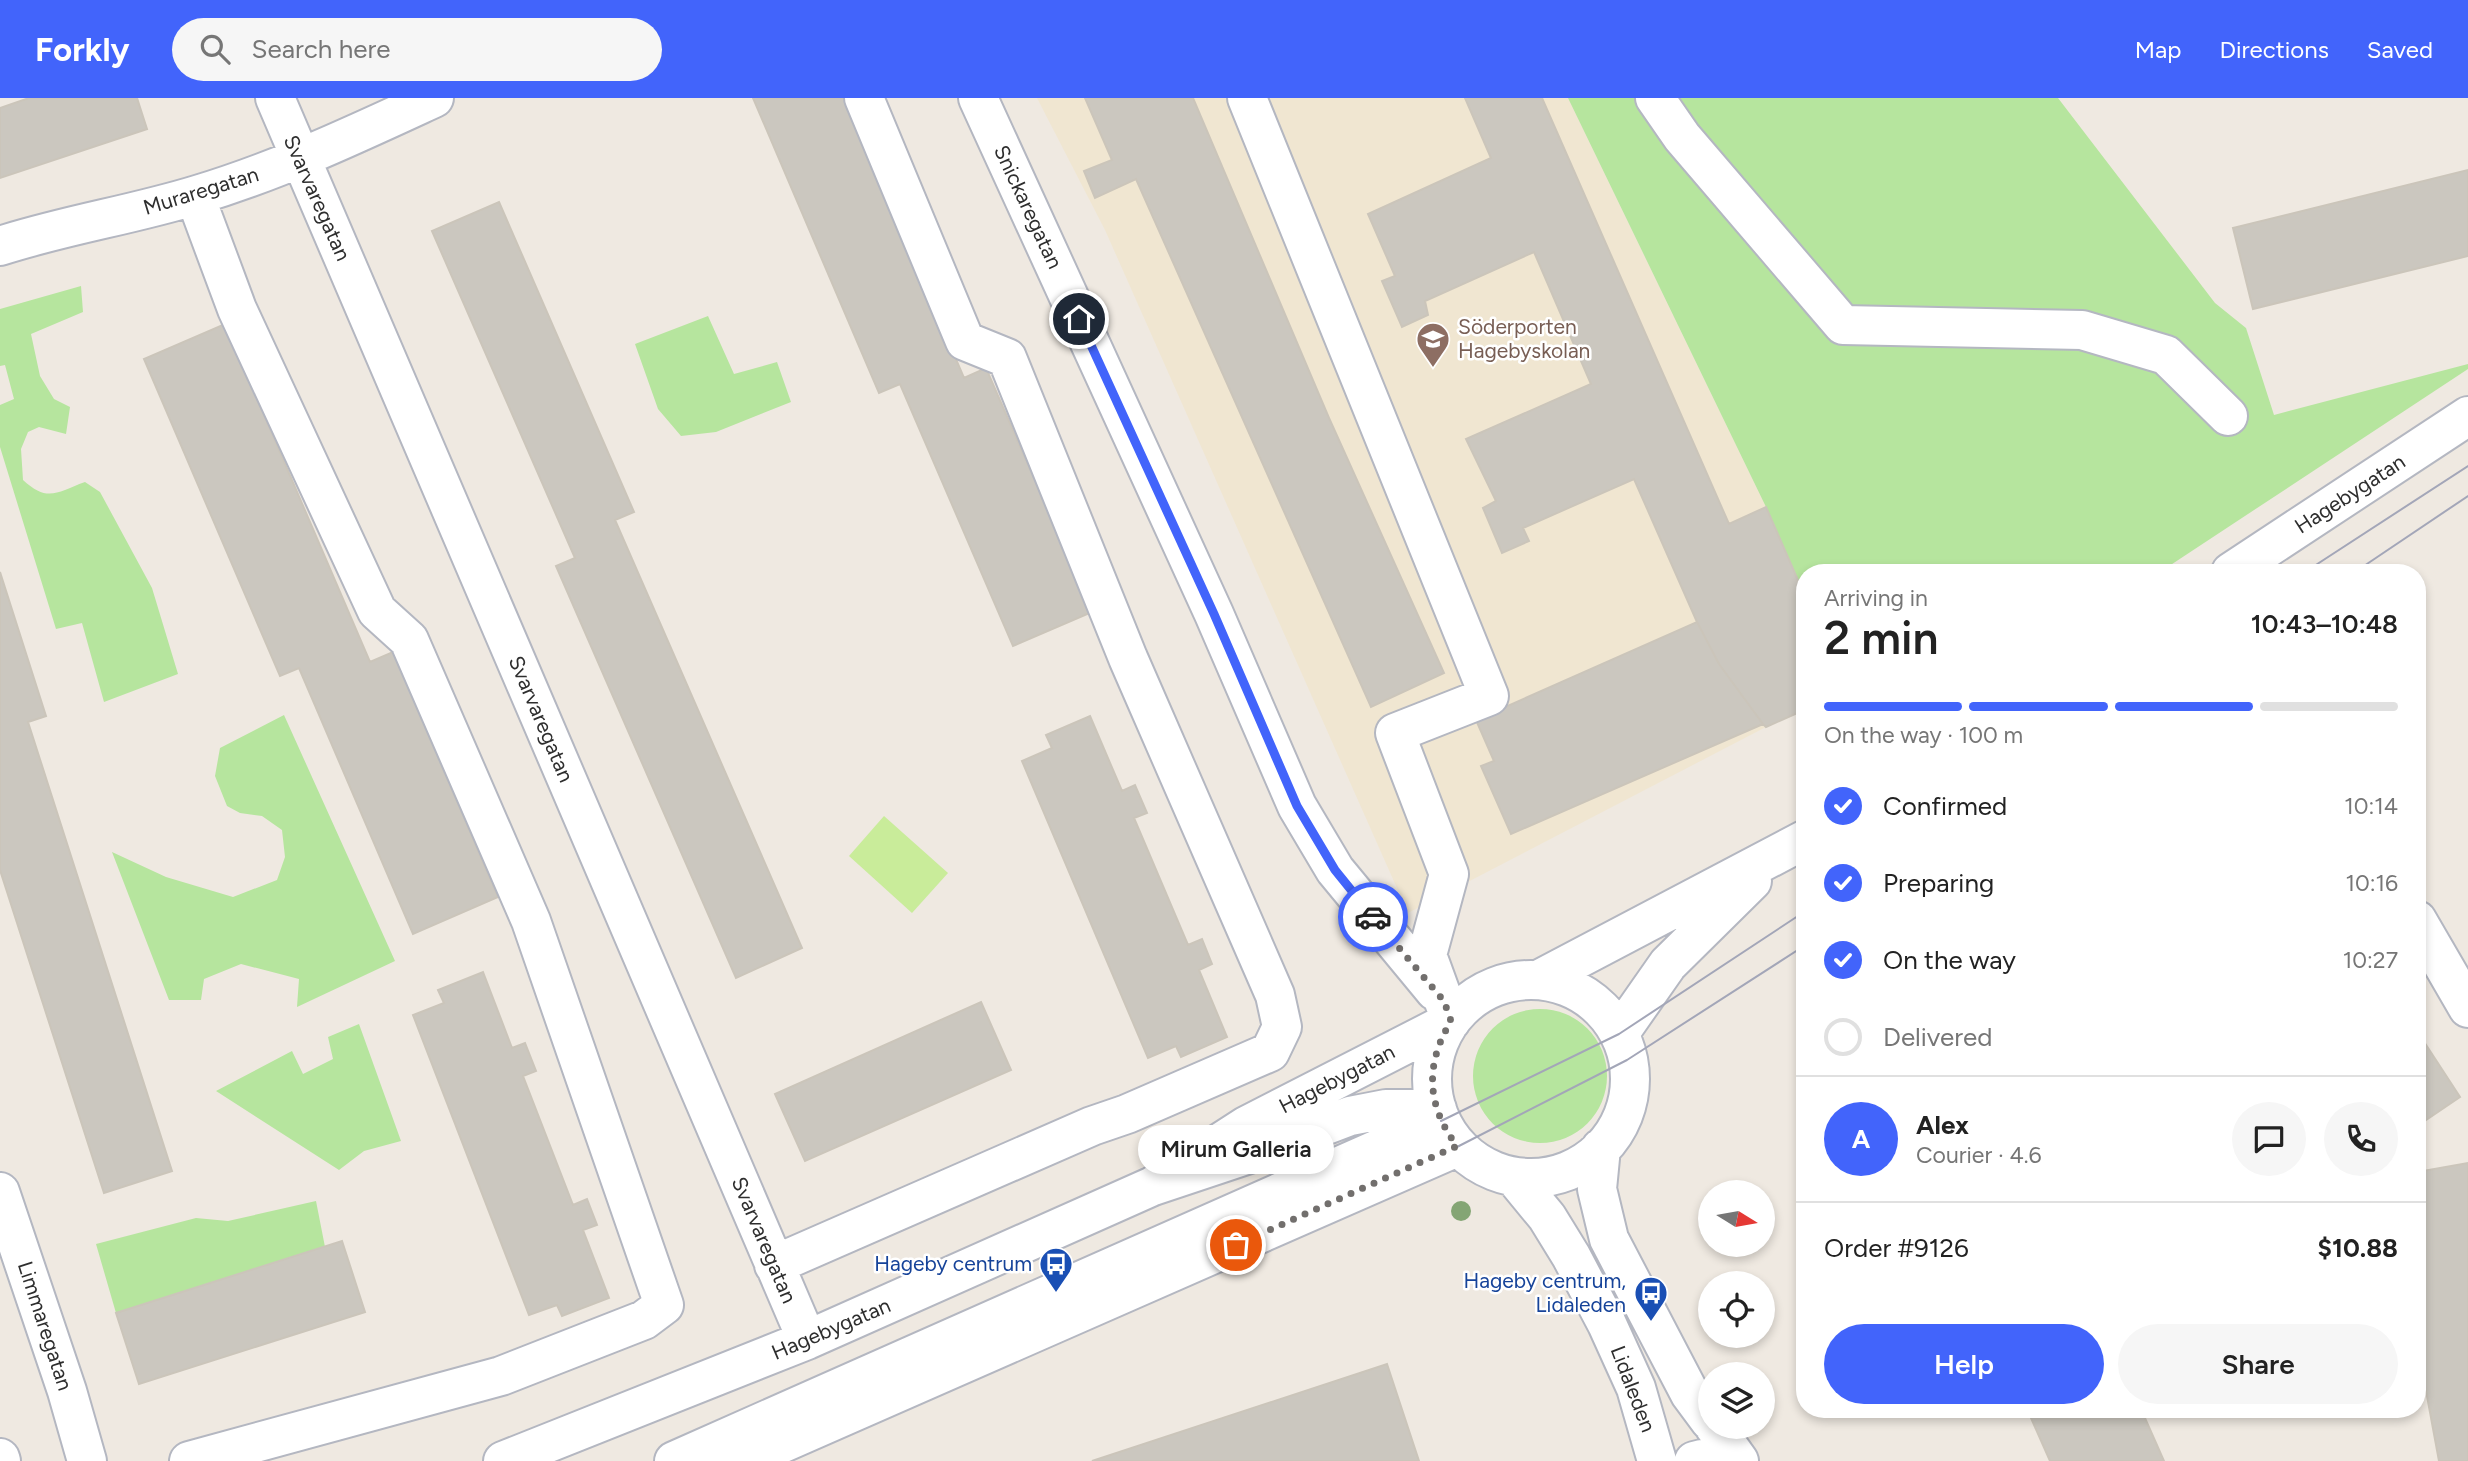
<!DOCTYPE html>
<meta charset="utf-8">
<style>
:root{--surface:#fff;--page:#f6f6f6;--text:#222;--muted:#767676;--line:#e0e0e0;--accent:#4264fb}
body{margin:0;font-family:Figtree,sans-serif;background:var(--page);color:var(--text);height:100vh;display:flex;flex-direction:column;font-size:26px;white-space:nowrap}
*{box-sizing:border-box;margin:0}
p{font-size:23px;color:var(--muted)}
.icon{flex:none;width:38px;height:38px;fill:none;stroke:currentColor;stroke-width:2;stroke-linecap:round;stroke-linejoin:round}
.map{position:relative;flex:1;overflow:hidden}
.panel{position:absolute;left:1796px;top:466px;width:630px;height:854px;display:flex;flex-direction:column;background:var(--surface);border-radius:28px;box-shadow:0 4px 10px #0003}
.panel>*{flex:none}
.needle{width:46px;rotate:101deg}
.tools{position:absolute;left:1698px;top:1082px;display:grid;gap:14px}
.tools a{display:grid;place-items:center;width:77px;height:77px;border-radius:50%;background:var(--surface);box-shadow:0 4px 10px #0003;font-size:35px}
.pin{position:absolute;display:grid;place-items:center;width:60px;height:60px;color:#fff;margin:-30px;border:4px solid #fff;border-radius:50%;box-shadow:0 2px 7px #0007}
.courier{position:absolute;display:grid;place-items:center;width:70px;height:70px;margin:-35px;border:5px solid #4264fb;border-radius:50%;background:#fff;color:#222;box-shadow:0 2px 9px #0007}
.bubble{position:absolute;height:49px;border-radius:24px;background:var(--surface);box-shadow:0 4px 10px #0003;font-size:23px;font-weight:600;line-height:49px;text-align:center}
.summary em{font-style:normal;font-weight:600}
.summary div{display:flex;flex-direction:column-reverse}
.summary{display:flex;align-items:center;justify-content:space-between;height:119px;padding:0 28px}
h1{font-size:46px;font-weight:600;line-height:52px}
.bar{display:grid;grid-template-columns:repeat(4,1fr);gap:10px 7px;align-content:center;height:84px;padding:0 28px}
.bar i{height:9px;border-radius:5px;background:var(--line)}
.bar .current{background:var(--accent)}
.bar p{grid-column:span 4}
.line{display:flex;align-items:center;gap:18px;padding:0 28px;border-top:2px solid var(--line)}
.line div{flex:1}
.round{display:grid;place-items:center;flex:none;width:74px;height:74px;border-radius:37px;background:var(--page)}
ol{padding:0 28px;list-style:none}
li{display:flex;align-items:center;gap:21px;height:77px}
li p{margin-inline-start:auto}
li .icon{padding:7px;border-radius:50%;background:var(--accent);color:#fff;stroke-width:4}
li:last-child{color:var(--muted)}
li i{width:38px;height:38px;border:4px solid var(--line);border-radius:50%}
.button{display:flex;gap:14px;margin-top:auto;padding:14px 28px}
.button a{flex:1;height:80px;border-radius:42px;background:var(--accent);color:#fff;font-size:28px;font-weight:600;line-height:80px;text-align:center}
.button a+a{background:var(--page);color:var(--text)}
header{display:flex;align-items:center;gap:42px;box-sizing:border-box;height:98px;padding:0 35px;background:var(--accent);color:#fff}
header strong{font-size:33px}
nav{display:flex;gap:38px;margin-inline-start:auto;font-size:24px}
.search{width:490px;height:63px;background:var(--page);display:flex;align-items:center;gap:18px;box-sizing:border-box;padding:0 24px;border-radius:38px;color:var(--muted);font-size:26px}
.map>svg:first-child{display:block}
.education{fill:#f0e6d1}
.green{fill:#b6e59e}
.pitch{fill:#c9ec9a}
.building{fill:#cbc7bf;stroke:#cbc5ba;stroke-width:2}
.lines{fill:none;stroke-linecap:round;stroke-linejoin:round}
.minor-casing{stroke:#b4b7c1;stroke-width:42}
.minor{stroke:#fff;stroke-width:38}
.tram{stroke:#a3a6b8;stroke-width:2}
.tree{fill:#84a574}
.done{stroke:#726f6d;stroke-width:7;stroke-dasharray:0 12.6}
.route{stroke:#4264fb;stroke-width:9}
.labels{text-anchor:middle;stroke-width:5;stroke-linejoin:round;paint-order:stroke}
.street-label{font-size:21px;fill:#2e2e2e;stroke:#fff}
.education-label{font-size:21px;fill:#785e54;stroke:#fff;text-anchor:start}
.transit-label{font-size:21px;fill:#164399;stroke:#fff;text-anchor:end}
</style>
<header>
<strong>Forkly</strong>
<div class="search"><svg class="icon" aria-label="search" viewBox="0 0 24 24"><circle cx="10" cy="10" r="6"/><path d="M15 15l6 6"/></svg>Search here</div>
<nav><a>Map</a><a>Directions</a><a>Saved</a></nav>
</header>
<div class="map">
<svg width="2468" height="1363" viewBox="0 0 2468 1363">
<rect width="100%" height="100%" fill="#efe9e1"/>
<!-- education -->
<path class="education" d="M1037,0H1568L1766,409L1804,496V612L1766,629L1408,815L1105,132Z"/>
<!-- green -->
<path class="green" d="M1568,0H2058L2215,205L2246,230L2274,317L2468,266V271L2160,474H1804V496L1766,409Z
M81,188L83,214L31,236L40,278L54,301L70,309L66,336L39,329L28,334L21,351L23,382C48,405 57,394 85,384L100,394L152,490L178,576L104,604L82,525L56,531L0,349V307L14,301L5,267L0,268V211Z
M708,218L734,276L777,264L791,304L716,334L681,338L658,311L635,246Z
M284,617L395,863L297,909L299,881L241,866L204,881L201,902H169L112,754L166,779L233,799L277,782L285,759L282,732L262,718L240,715L227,708L215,678L220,650Z
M1473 978a67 67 0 1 1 134 0a67 67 0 1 1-134 0Z
M359,926L401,1043L364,1053L339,1072L216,993L292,953L303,976L333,961L328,939Z
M316,1103L325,1149L116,1215L96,1146L196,1120L228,1123Z"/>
<!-- pitch -->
<path class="pitch" d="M884,718L948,775L912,815L849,758Z"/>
<!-- building -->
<path class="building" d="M29,0H137L147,31L0,80V10Z
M753,0H844L964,280L986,270L1092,514L1013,548L900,286L879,295Z
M1085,0H1193L1329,320L1444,575L1371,609L1136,81L1095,100L1084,73L1112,62Z
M1465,0H1542L1729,426L1766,409L1804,496V612L1766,629L1763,626L1719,566L1697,524L1634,381L1523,430L1529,443L1502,455L1483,410L1496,403L1466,341L1591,286L1534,154L1425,203L1428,217L1402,229L1382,183L1395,178L1368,116L1491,60Z
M2468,72V158L2253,211L2233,130Z
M499,104L634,414L615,422L802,850L736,880L556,468L575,460L432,133Z
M225,226L370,564L393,554L498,799L413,836L299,570L280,578L144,261Z
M0,474L46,618L28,624L172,1073L104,1095L0,772Z
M1697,524L1719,566L1763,626L1511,736L1481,668L1494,663L1476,622Z
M1090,618L1122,693L1135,687L1147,715L1134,720L1188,847L1202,841L1212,866L1199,872L1227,939L1181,959L1176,948L1148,960L1022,663L1052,650L1046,637Z
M483,874L512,950L525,945L536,973L523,978L573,1107L587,1101L597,1127L583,1132L609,1200L562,1218L557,1207L529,1217L413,917L444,905L438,892Z
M981,904L1011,972L805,1063L775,996Z
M2417,933L2460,999L2417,1028Z
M2468,1065V1363H2439L2417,1244V1074Z
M342,1143L365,1214L139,1286L116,1215Z
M1387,1266L1419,1363H1092Z
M2027,1311H2141L2164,1363H2050Z"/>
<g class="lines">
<defs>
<path id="minor" d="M275,0L807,1242
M978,0L1214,516L1297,708L1335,772L1435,893
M1655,0L1682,39L1843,227L2082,232L2166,257L2228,318
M0,148C65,127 132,117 197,97C280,72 356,36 434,0
M2231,474L2468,318
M2417,822L2468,910
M1538,882L1804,742
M1432 981a99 99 0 1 1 198 0a99 99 0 1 1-198 0Z
M1619,936L1668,866L1752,783
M1601,1050L1597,1091L1609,1141L1690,1296L1710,1323
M1514,1079L1547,1119L1571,1158L1607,1226L1636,1290L1657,1363
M1153,1088L1246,1028L1451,923L1427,857L1449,776L1395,635L1489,598L1247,0
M0,1094L67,1293L87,1363
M774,1167L1092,1028L1127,1016L1270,954L1282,929L1275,897L1128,560L1007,260L965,243L864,0
M1714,1328L1739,1363
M0,1360L1,1363
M189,1363L501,1278L644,1222L664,1207L531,823L409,542L377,513L237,211L195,98
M503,1363L807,1242L1153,1088L1255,1054L1350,1018L1386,1011H1437
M674,1363L1441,1023
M742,1363L1457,1049
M1694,1363L1702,1361L1726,1363"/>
</defs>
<!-- minor casing -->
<use href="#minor" class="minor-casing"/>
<!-- minor -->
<use href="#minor" class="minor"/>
<!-- tram -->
<path class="tram" d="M2305,474L2468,368
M2355,474L2468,398
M1441,1023L1619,936L1804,814
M1457,1049L1627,962L1804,848"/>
</g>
<!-- trees -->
<circle class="tree" cx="1461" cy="1113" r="10"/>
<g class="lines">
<!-- done -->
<path class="done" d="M1236,1147L1457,1048C1426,1007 1425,966 1451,923L1444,903L1373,819"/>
<!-- route -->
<path class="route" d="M1079,221L1214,516L1297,708L1335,772L1373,819"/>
</g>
<!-- icons -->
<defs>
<symbol id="school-pin" viewBox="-11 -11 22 30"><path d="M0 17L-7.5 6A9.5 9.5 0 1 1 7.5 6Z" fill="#8d6e63" stroke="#fff"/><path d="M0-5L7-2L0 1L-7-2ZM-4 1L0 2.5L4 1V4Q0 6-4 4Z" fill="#fff"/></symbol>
<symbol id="bus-pin" viewBox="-11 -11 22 30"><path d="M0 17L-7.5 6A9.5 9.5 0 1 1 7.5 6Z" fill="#1a4fb4" stroke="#fff"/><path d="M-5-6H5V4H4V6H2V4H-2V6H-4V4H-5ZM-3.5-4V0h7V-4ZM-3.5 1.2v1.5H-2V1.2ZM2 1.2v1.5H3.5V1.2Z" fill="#fff"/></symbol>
</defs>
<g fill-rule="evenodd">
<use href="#school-pin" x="1414" y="222" width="38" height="52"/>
<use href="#bus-pin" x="1037" y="1147" width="38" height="52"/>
<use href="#bus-pin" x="1632" y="1176" width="38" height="52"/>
</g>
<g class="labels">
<!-- street labels -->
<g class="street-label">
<text transform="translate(201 93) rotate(-17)" y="7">Muraregatan</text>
<text transform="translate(317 100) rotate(66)" y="7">Svarvaregatan</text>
<text transform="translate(1028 109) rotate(65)" y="7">Snickaregatan</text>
<text transform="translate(2350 396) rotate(-33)" y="7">Hagebygatan</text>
<text transform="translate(541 621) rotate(67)" y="7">Svarvaregatan</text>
<text transform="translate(1337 981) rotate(-27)" y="7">Hagebygatan</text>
<text transform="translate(764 1142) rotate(67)" y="7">Svarvaregatan</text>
<text transform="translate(45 1228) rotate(72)" y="7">Limmaregatan</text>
<text transform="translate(831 1231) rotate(-23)" y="7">Hagebygatan</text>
<text transform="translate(1633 1291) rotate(69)" y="7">Lidaleden</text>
</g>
<!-- education labels -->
<g class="education-label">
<text x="1458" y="236">Söderporten<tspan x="1458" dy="24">Hagebyskolan</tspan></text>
</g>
<!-- transit labels -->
<g class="transit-label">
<text x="1032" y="1173">Hageby centrum</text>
<text x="1626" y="1190">Hageby centrum,<tspan x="1626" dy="24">Lidaleden</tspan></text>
</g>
</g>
</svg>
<div class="tools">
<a><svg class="needle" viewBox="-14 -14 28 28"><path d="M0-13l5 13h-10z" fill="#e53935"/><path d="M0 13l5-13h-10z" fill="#767676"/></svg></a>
<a><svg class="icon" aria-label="locate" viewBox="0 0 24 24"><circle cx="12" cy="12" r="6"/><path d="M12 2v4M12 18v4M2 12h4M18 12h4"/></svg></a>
<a><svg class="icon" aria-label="layers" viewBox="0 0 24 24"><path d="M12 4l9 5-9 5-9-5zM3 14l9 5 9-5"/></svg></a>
</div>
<div class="pin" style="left:1236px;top:1147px;background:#ea580c"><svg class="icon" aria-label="bag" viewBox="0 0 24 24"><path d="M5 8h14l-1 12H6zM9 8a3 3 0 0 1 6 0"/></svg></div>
<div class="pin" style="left:1079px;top:221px;background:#1f2937"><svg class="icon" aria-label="home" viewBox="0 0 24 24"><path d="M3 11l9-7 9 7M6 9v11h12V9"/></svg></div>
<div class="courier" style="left:1373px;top:819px"><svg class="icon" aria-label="car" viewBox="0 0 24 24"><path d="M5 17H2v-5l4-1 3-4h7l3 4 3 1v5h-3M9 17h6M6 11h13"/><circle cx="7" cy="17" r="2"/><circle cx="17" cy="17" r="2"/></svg></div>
<div class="bubble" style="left:1138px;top:1027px;width:196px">Mirum Galleria</div>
<section class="panel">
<div class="summary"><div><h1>2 min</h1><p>Arriving in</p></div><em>10:43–10:48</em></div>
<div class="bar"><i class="current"></i><i class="current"></i><i class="current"></i><i></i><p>On the way · 100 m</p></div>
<ol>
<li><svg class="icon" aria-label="check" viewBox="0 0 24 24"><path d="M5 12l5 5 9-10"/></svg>Confirmed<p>10:14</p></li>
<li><svg class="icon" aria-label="check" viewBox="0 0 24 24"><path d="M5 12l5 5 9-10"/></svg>Preparing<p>10:16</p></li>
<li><svg class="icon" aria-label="check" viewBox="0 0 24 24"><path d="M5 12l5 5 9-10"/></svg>On the way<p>10:27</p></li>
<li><i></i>Delivered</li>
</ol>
<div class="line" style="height:126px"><b class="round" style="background:var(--accent);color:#fff">A</b><div><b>Alex</b><p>Courier · 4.6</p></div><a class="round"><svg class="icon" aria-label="chat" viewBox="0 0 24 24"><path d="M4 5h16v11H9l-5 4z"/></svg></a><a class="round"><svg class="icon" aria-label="phone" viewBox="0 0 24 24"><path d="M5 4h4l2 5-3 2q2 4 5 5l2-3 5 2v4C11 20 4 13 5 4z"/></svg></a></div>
<div class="line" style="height:91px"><div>Order #9126</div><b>$10.88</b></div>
<div class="button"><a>Help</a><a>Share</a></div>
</section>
</div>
